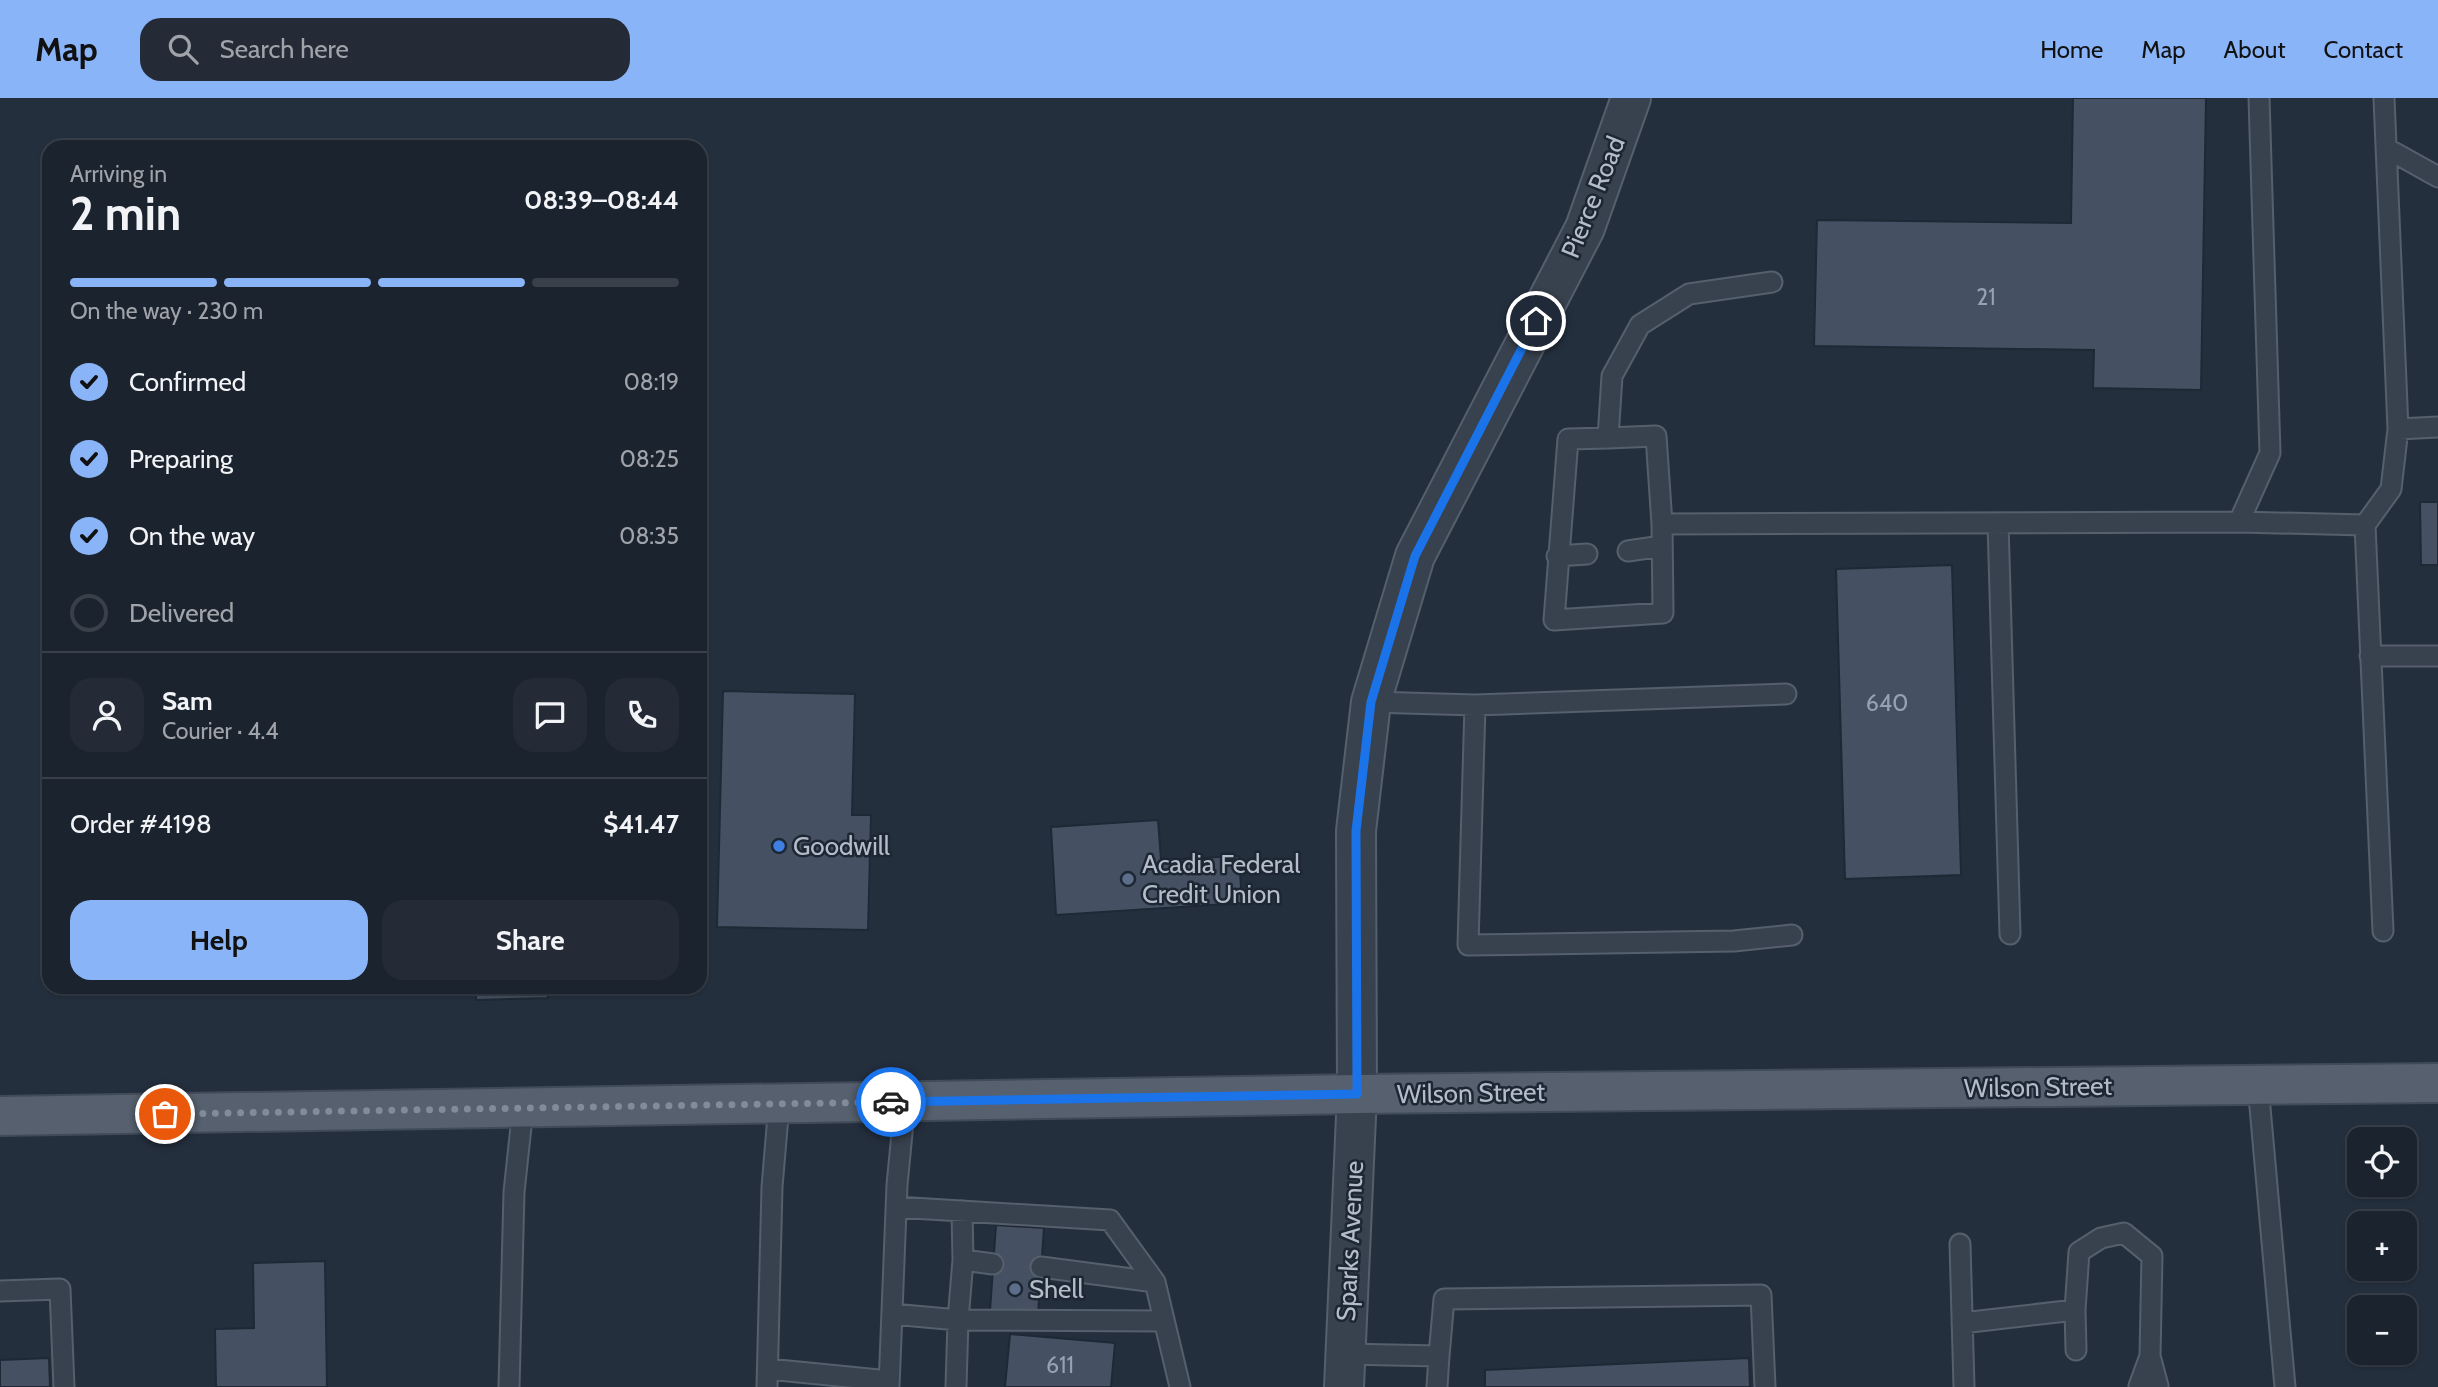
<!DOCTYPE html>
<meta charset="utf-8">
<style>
:root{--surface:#1b232e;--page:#242b36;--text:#f1f3f6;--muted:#a0a4aa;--line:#39404a;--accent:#8ab4f8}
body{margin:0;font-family:Cabin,sans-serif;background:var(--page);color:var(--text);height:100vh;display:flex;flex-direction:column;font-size:26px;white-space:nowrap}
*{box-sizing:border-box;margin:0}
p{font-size:23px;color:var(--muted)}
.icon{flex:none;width:38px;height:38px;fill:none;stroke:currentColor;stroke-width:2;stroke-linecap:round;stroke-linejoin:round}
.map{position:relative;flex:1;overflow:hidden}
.side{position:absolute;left:42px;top:42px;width:665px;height:854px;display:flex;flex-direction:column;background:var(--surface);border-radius:21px;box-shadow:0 2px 5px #0004,0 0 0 2px var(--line)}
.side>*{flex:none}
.buttons{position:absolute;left:2347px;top:1029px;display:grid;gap:14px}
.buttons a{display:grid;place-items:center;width:70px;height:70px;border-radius:14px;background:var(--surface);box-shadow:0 2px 5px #0004,0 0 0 2px var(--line);font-size:35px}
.pin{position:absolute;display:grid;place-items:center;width:60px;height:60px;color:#fff;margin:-30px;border:4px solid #fff;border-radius:50%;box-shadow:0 2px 7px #0007}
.courier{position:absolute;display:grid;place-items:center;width:70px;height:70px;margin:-35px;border:5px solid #1a73e8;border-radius:50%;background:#fff;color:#222;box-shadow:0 2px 9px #0007}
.head em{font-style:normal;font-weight:700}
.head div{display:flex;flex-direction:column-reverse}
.head{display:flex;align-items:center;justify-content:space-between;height:119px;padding:0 28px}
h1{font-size:46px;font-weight:700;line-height:52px}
.bar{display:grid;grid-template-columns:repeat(4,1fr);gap:10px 7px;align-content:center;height:84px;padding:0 28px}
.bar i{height:9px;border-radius:5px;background:var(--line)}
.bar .on{background:var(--accent)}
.bar p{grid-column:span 4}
.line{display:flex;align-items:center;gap:18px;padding:0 28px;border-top:2px solid var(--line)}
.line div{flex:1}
.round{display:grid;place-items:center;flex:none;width:74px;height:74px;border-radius:21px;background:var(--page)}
ol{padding:0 28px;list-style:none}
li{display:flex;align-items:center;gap:21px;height:77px}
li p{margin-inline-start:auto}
li .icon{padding:7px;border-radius:50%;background:var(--accent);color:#111;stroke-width:4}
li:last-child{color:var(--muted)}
li i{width:38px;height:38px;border:4px solid var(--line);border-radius:50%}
.cta{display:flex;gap:14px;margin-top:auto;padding:14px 28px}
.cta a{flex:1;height:80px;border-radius:21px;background:var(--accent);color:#111;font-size:28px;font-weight:700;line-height:80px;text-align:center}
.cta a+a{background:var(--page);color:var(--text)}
header{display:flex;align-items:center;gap:42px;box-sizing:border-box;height:98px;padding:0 35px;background:var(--accent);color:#111}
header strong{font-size:33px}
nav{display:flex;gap:38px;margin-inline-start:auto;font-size:24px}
.search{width:490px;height:63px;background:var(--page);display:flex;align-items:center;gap:18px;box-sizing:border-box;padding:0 24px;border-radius:21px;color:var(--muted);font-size:26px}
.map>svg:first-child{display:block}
.building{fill:#455162;stroke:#1f2835;stroke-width:2}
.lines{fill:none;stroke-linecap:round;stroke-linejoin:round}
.service-casing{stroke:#565f6c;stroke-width:23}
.minor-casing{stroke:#565f6c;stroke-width:42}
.tertiary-casing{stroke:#565f6c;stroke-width:42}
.primary-casing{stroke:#414a57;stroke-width:42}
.service{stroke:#38414e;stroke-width:19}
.minor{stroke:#38414e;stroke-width:38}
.tertiary{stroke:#38414e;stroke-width:38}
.primary{stroke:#56606e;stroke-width:38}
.done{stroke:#828b98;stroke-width:7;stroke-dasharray:0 12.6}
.route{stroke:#1a73e8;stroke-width:9}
.shop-dot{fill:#3f7fe0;stroke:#1d2633;stroke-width:2.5}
.service-dot{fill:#5c6f8a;stroke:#1d2633;stroke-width:2.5}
.labels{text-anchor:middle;stroke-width:5;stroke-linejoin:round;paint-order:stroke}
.number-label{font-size:23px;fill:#98a1af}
.street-label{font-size:26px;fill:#b4bcc9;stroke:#1d2633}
.poi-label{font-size:26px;fill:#b4bcc9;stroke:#1d2633;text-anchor:start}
</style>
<header>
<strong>Map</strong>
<div class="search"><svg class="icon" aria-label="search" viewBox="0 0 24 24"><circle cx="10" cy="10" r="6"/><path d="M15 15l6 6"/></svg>Search here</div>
<nav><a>Home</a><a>Map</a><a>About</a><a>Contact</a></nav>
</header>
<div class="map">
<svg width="2438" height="1289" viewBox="0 0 2438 1289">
<rect width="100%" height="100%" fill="#242f3e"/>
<!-- building -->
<path class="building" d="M2073,0H2206L2201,292L2093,290L2094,252L1814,248L1817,122L2071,125Z
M2420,404H2438V467H2421Z
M1952,467L1961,777L1845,781L1836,471Z
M723,593L855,596L852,717H871L868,832L717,829Z
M1158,722L1161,762L1239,758L1242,805L1056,817L1051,729Z
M476,889H547L548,900L476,902Z
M996,1127L1044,1130L1038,1216L990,1213Z
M325,1163L327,1289H216L215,1231L254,1230L253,1165Z
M1010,1236L1115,1245L1111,1289H1005Z
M49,1260L50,1289H0V1262Z
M1749,1260L1750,1289H1485V1272Z"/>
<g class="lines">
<defs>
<path id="service" d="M2386,50L2438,79
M1772,184L1689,196L1640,227L1612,278L1608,340L1568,341L1554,522L1663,515L1662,426L2239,424L2365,427L2383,833
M2398,331L2438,329
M1608,340L1656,338L1662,426
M2239,424L2270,355L2259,0
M1998,425L2010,836
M2365,427L2391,391L2398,331L2384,0
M1628,453L1662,448
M1557,458L1587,456
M2370,558H2438
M1786,596L1475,607L1468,847L1734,843L1792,837
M1371,604L1475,607
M2258,987L2285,1289
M896,1109L1110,1122L1155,1184L1180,1289
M962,1113L963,1162
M1960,1146L1964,1289
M1041,1169L1155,1184
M0,1193L60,1191L64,1289
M892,1216L958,1222L963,1162L993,1166
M1962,1225L2075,1212
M2076,1252L2075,1212L2079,1154L2101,1140L2124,1135L2152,1158L2150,1258L2158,1288
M1345,1256L1439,1258L1444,1201L1761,1197L1765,1289
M768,1271L889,1283
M2139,1288L2150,1258
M509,1289L514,1094L523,1010
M767,1289L772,1089L779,1006
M889,1289L897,1087L905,1004
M956,1289L958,1222L1164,1223
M1437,1289L1439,1258"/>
<path id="minor" d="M1344,1289L1357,996"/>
<path id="tertiary" d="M1357,996L1356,733L1371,604L1415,458L1585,130L1631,0"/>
<path id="primary" d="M0,1018L1357,996L2438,985"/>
</defs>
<!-- service casing -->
<use href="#service" class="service-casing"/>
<!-- minor casing -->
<use href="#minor" class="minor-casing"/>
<!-- tertiary casing -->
<use href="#tertiary" class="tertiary-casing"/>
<!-- primary casing -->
<use href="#primary" class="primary-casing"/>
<!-- service -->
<use href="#service" class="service"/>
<!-- minor -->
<use href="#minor" class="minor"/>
<!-- tertiary -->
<use href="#tertiary" class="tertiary"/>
<!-- primary -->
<use href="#primary" class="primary"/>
</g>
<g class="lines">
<!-- done -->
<path class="done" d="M165,1016L891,1004"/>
<!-- route -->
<path class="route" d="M891,1004L1357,996L1356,733L1371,604L1415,458L1536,223"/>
</g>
<!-- markers -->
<circle class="shop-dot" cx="779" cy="748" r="7"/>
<g class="service-dot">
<circle cx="1128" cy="781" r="7"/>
<circle cx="1015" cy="1191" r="7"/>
</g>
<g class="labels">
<!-- number labels -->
<g class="number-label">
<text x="1986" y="207">21</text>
<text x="1887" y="613">640</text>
<text x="1060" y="1275">611</text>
</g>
<!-- street labels -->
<g class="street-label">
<text transform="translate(1593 99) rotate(-68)" y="9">Pierce Road</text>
<text transform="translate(2038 989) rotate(-1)" y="9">Wilson Street</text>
<text transform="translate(1471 995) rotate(-1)" y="9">Wilson Street</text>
<text transform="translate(1350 1143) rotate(-87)" y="9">Sparks Avenue</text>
</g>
<!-- poi labels -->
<g class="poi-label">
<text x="793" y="757">Goodwill</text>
<text x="1142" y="775">Acadia Federal<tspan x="1142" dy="30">Credit Union</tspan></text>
<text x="1029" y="1200">Shell</text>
</g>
</g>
</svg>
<div class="buttons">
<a><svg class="icon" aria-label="locate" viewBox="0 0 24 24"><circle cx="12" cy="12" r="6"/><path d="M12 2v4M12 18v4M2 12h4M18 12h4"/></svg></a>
<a>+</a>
<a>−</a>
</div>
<div class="pin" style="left:165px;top:1016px;background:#ea580c"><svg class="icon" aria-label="bag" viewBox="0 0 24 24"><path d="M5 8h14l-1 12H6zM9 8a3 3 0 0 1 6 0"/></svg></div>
<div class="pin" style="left:1536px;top:223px;background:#1f2937"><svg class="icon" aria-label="home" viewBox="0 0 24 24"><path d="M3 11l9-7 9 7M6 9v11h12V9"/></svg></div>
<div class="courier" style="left:891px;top:1004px"><svg class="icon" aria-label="car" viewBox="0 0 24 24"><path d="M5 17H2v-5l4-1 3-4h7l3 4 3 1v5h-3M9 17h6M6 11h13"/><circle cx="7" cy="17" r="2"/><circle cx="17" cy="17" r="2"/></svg></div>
<section class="side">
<div class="head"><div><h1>2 min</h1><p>Arriving in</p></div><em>08:39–08:44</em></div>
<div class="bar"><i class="on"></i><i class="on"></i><i class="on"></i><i></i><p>On the way · 230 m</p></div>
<ol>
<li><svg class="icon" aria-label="check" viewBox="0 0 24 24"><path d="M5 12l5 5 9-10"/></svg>Confirmed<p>08:19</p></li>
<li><svg class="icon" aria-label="check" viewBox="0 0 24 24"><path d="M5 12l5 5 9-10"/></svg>Preparing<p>08:25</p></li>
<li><svg class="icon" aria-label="check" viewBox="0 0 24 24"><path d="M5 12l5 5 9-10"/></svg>On the way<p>08:35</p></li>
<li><i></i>Delivered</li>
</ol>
<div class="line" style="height:126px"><a class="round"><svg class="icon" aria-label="person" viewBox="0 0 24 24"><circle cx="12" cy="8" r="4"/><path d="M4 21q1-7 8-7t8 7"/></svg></a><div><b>Sam</b><p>Courier · 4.4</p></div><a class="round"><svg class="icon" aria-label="chat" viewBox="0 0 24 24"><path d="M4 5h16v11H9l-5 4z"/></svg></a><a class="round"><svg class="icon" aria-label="phone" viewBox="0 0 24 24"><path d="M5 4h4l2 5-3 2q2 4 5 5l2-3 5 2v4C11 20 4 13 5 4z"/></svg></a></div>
<div class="line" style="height:91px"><div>Order #4198</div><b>$41.47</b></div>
<div class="cta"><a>Help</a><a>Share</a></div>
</section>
</div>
